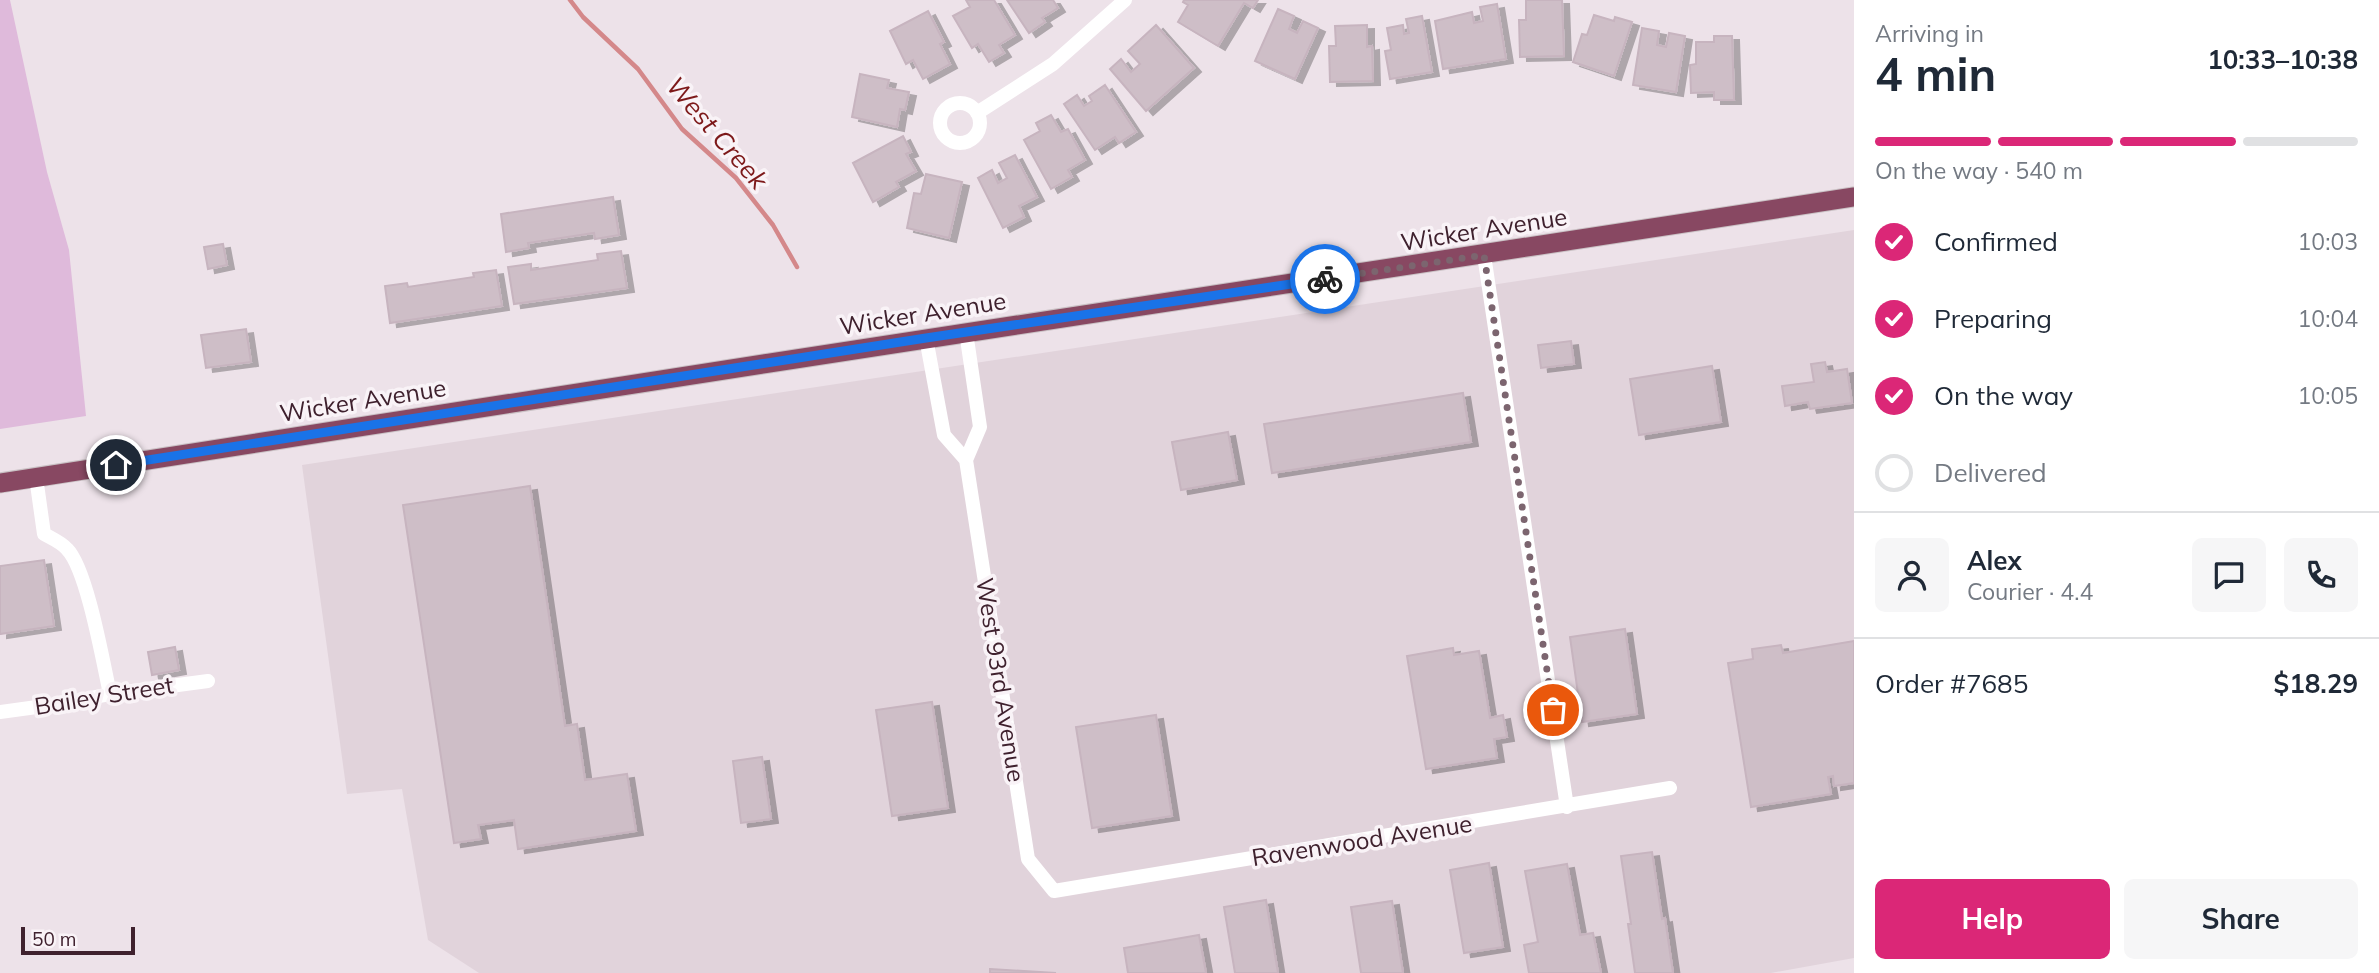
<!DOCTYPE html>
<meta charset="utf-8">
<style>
:root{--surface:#fff;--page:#f6f6f7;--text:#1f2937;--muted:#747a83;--line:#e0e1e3;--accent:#db2777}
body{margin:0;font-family:Mulish,sans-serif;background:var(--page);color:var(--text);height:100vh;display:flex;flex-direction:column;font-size:26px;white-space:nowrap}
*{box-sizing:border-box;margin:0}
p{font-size:23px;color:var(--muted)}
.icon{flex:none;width:38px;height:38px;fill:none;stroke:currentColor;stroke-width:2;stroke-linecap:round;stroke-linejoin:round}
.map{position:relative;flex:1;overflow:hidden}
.drawer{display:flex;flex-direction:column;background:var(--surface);width:525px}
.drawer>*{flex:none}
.scale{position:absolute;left:21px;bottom:18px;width:114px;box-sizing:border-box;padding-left:7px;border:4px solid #3f212e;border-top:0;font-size:19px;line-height:24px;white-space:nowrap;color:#3f212e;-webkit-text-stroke:5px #f9f3f7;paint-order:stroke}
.pin{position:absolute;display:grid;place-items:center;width:60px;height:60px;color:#fff;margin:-30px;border:4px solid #fff;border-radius:50%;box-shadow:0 2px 7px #0007}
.courier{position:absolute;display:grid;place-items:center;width:70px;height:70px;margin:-35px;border:5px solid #1a73e8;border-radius:50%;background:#fff;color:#222;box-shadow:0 2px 9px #0007}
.headline em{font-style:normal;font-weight:700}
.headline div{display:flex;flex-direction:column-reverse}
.headline{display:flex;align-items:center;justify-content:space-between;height:119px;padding:0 21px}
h1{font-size:46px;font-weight:700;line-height:52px}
.bar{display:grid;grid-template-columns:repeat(4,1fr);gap:10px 7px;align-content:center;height:84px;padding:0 21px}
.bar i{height:9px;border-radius:5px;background:var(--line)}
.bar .current{background:var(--accent)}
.bar p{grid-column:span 4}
.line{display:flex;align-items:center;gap:18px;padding:0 21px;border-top:2px solid var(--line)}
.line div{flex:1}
.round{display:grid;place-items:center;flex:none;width:74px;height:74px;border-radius:10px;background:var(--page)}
ol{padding:0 21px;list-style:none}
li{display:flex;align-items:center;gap:21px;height:77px}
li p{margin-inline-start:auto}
li .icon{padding:7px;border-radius:50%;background:var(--accent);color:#fff;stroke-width:4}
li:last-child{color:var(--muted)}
li i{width:38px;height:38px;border:4px solid var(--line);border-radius:50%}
.primary-button{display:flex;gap:14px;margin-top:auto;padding:14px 21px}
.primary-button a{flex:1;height:80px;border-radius:10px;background:var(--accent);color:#fff;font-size:28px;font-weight:700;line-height:80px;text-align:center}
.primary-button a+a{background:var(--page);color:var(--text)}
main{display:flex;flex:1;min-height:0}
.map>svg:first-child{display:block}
.built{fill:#e1d3db}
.green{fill:#dfbadb}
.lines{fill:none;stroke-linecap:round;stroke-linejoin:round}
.stream{stroke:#d4888a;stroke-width:4.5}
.building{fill:#cebec7;stroke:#c7b4bf;stroke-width:2;filter:url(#shadow)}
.trunk-casing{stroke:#c9c1c4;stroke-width:21}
.minor{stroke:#fff;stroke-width:14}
.trunk{stroke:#884862;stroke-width:19}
.done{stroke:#7c656f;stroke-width:7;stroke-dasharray:0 12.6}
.route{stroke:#1a73e8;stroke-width:9}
.labels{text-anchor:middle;stroke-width:7;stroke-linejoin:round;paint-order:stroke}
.street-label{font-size:24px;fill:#3f212e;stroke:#f9f3f7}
.water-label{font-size:26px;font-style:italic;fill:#7d191a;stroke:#f9f3f7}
</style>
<main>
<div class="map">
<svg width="1854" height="973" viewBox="0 0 1854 973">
<defs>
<filter id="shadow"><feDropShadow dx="7" dy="4" stdDeviation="0" flood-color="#0004"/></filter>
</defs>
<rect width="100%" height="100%" fill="#ede2e9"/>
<!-- built -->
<path class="built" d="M1854,230V958L1771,973H479L428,940L402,789L347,794L302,465Z"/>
<!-- green -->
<path class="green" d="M0,0H10L47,172L69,250L86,416L0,429Z"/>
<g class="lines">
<!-- stream -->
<path class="stream" d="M570,0L583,17L638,69L682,129L736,178L773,225L797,267"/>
</g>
<!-- building -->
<path class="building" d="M966,0H994L1015,35L999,45L1004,53L989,62L978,44L972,48L953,16L970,7Z
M1007,0H1053L1058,8L1042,18L1045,22L1029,33Z
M1184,0H1258L1253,8L1244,3L1218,46L1178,22L1188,5L1183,2Z
M1526,0H1562L1564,56L1520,57L1519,20H1526Z
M1497,4L1506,59L1443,69L1435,21L1472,12L1474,23L1483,21L1480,7Z
M1278,9L1294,16L1289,29L1297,33L1303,21L1318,28L1295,79L1255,61Z
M928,11L944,42L940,44L950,64L923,79L913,60L906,64L890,31Z
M1594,15L1614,21L1615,17L1632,22L1614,76L1573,62L1582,34L1587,35Z
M1422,16L1432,72L1390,79L1385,51L1391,50L1387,28L1403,25L1404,34L1409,33L1406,19Z
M1156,25L1194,68L1146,111L1110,69L1121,59L1131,72L1140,64L1128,51Z
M1367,25V47L1372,46L1373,81L1330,82L1329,46H1336L1335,26Z
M1642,28L1659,31L1657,45L1666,47L1669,33L1685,36L1676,92L1633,85Z
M1714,36H1732L1734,100H1714V92L1691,93L1690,65L1696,64V42H1714Z
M860,74L889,80L887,88L909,92L905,110L900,109L897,127L852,117Z
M1105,85L1136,132L1119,143L1115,137L1095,150L1064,104L1077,95L1084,106L1092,101L1089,96Z
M1051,115L1061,132L1068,129L1085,160L1068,170L1072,177L1051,189L1024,140L1040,131L1036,123Z
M903,136L911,152L906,154L916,171L896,182L899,187L873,202L853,163Z
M1015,155L1037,197L1019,206L1024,217L1003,228L978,178L992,170L998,183L1007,178L999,163Z
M926,174L962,182L949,238L907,228L914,193L921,194Z
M613,197L619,235L595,239L594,233L528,243L529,248L506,252L501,214Z
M223,244L227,265L208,269L204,247Z
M621,251L627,288L514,304L508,267L531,264V270L598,260L597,254Z
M496,270L502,306L390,323L385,286L407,283L408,287L474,277L473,273Z
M246,329L251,362L206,368L201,335Z
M1571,341L1574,364L1541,368L1538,345Z
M1825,362L1827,372L1847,369L1852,403L1810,409L1808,402L1785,406L1782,386L1814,382L1811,364Z
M1712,366L1721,422L1639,435L1630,379Z
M1463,393L1471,442L1272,473L1264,424Z
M1228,432L1237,480L1181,490L1172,442Z
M530,486L565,726L577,724L585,780L627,774L636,831L518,849L514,820L478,825L481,839L454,843L403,505Z
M44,560L54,626L0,634V566Z
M1625,629L1637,714L1582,722L1570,637Z
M1854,641V783L1834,786L1833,776L1828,777L1831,794L1751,807L1728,663L1753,659L1752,649L1781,645L1783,653Z
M175,647L179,670L152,675L148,652Z
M1453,648L1454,655L1479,651L1490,718L1503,715L1507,737L1494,739L1497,758L1426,769L1407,656Z
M932,702L948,808L892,816L876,710Z
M1156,715L1172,816L1092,828L1076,727Z
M762,757L771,819L741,823L733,761Z
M1652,852L1662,919L1665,918L1673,973H1635L1628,924H1631L1621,856Z
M1489,863L1503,947L1464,953L1450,870Z
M1567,864L1580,935L1593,933L1601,973H1529L1524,945L1538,942L1525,871Z
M1266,900L1278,973H1235L1224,907Z
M1392,901L1403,973H1361L1351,907Z
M1199,935L1206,973H1128L1124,948Z
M990,969L1056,973H990Z"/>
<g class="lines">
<defs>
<path id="trunk" d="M0,483C617,382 1237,296 1854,197"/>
</defs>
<!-- trunk casing -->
<use href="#trunk" class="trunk-casing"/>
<!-- minor -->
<path class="minor" d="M940 123a20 20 0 1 1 40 0a20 20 0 1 1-40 0Z
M977,113L1053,64L1125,0
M1484,255L1567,807
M966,332L980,427L966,460L1028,859L1054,891L1670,788
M926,338L944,435L966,460
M36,477L44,534C51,538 61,542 67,549C87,569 103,662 110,694
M0,712L66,703L110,694L208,681"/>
<!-- trunk -->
<use href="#trunk" class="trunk"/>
</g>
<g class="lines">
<!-- done -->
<path class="done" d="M1325,279L1484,255L1553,710"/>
<!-- route -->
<path class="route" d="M116,465L926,338L1325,279"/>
</g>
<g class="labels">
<!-- street labels -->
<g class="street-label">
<text transform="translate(1484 230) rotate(-9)" y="8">Wicker Avenue</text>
<text transform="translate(923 314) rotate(-9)" y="8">Wicker Avenue</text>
<text transform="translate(363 401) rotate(-9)" y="8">Wicker Avenue</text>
<text transform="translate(1000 680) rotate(81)" y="8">West 93rd Avenue</text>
<text transform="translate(104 696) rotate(-9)" y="8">Bailey Street</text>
<text transform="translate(1362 841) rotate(-9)" y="8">Ravenwood Avenue</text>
</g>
<!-- water labels -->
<g class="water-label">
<text transform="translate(717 133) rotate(49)" y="9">West Creek</text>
</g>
</g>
</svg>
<div class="scale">50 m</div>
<div class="pin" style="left:1553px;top:710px;background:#ea580c"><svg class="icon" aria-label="bag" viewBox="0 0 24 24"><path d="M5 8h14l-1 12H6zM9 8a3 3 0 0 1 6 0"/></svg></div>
<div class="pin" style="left:116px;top:465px;background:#1f2937"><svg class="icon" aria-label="home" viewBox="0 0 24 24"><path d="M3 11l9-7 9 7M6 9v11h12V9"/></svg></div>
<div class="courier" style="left:1325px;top:279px"><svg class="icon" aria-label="bike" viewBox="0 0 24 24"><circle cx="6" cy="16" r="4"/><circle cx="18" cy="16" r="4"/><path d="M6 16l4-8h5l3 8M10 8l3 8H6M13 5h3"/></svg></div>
</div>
<section class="drawer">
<div class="headline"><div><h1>4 min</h1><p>Arriving in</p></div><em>10:33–10:38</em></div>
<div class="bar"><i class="current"></i><i class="current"></i><i class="current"></i><i></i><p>On the way · 540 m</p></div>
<ol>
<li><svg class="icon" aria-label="check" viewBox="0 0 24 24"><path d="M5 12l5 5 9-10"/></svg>Confirmed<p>10:03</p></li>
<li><svg class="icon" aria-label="check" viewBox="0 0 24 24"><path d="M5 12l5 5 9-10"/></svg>Preparing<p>10:04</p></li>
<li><svg class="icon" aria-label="check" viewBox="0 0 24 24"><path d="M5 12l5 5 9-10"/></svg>On the way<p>10:05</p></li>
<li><i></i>Delivered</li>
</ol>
<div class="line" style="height:126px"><a class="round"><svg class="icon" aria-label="person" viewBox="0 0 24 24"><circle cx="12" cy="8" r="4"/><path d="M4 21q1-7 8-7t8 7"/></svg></a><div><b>Alex</b><p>Courier · 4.4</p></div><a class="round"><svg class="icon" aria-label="chat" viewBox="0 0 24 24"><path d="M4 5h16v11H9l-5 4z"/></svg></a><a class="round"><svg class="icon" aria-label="phone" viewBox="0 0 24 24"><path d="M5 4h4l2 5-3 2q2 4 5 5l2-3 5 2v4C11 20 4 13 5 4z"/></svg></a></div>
<div class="line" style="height:91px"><div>Order #7685</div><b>$18.29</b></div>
<div class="primary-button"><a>Help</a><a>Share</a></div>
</section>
</main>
